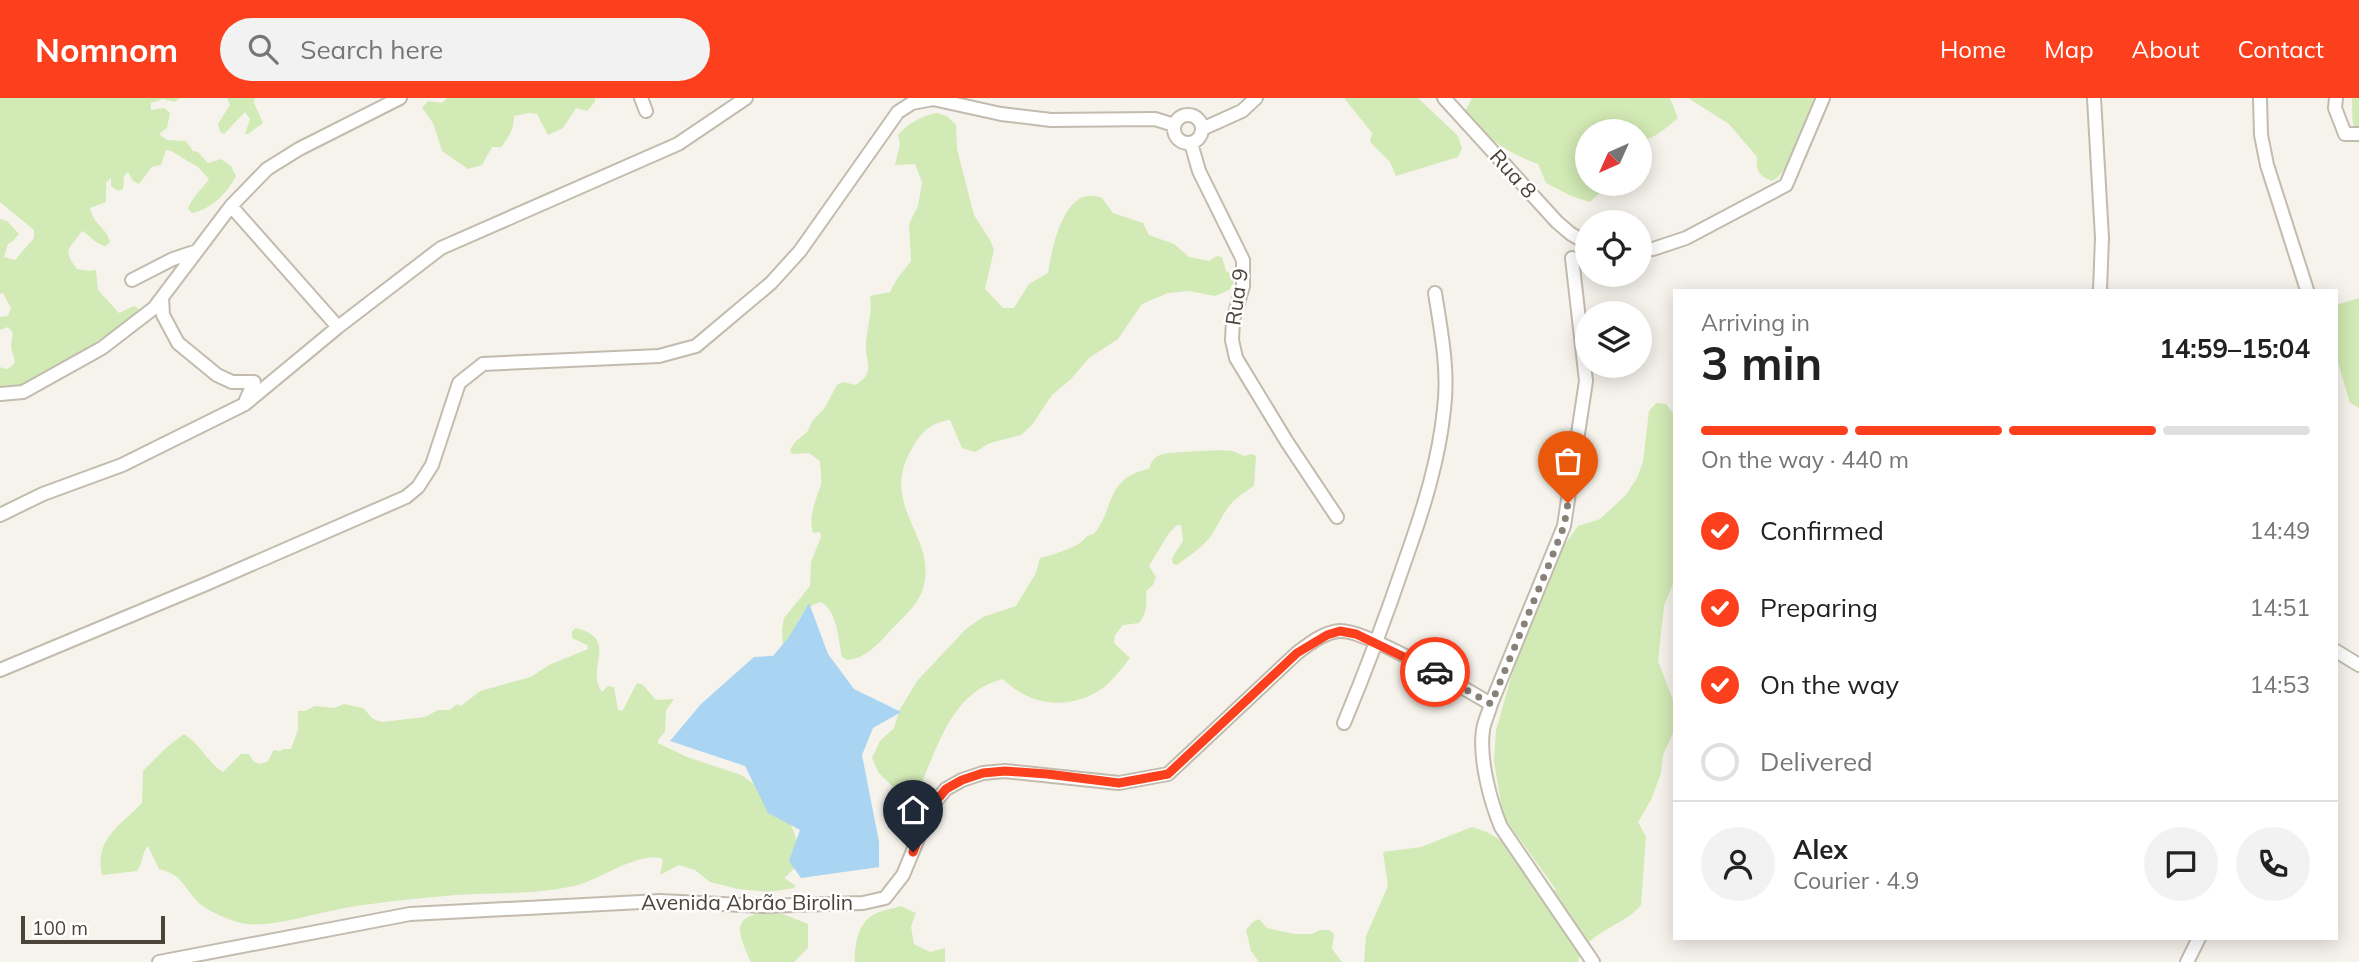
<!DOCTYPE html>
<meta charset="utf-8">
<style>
:root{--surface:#fff;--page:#f2f2f2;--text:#222;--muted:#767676;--line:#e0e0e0;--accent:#fc3f1d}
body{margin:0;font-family:Mulish,sans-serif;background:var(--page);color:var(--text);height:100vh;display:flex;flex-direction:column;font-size:26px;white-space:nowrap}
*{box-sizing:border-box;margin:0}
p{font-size:23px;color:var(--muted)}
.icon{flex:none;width:38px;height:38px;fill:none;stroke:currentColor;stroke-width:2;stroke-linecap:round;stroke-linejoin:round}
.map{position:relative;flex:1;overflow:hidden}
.panel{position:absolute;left:1673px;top:191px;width:665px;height:651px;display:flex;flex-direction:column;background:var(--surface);border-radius:0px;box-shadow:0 4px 18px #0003}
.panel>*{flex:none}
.needle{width:46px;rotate:225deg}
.fabs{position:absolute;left:1575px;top:21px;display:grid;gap:14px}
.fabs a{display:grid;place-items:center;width:77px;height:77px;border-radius:50%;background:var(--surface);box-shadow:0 4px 18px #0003;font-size:35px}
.scale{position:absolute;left:21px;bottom:18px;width:144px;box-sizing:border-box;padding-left:7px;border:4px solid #4b4439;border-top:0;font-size:19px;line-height:24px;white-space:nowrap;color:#4b4439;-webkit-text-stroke:5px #fff;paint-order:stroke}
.pin{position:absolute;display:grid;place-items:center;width:60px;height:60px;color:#fff;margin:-72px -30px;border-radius:50% 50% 50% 0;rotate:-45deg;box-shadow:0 0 7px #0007}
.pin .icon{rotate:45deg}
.courier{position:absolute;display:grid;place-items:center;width:70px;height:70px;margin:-35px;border:5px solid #fc3f1d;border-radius:50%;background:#fff;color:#222;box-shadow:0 2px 9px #0007}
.summary em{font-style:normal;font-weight:700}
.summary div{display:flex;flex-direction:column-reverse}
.summary{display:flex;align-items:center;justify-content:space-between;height:119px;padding:0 28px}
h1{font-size:46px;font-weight:700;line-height:52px}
.bar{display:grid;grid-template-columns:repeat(4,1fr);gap:10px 7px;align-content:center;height:84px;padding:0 28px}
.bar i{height:9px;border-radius:5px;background:var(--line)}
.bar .current{background:var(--accent)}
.bar p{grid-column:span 4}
.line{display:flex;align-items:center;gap:18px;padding:0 28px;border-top:2px solid var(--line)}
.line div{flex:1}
.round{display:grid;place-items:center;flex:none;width:74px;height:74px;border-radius:37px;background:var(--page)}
ol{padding:0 28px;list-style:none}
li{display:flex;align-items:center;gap:21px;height:77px}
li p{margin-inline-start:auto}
li .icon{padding:7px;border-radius:50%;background:var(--accent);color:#fff;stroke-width:4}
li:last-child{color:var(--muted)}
li i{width:38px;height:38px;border:4px solid var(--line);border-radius:50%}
header{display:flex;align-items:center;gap:42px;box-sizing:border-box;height:98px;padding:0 35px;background:var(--accent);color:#fff}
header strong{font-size:33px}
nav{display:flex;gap:38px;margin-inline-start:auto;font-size:24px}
.search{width:490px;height:63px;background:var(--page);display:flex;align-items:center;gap:18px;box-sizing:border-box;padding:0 24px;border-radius:38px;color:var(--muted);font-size:26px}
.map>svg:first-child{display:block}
.green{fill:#d2eab5}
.water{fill:#a9d4f2}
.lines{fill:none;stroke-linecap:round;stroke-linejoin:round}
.street-casing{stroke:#c2bbae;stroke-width:16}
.street{stroke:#fff;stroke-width:12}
.done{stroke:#878178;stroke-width:7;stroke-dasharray:0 12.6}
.route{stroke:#fc3f1d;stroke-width:9}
.labels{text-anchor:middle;stroke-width:5;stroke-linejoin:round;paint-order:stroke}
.street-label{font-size:21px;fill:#4b4439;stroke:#fff}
</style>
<header>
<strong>Nomnom</strong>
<div class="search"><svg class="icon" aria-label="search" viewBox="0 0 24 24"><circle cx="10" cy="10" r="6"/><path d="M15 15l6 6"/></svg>Search here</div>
<nav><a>Home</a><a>Map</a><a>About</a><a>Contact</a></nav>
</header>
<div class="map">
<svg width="2359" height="864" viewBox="0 0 2359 864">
<rect width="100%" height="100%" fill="#f6f3ec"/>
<!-- green -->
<path class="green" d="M0,0H181L174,4L163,1L151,5V12L164,10L170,15L167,30L159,36L167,42L186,43L193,53L198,54L208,65L221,61L231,68L236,78C227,95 212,111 192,115L188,111C192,99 202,91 209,81L198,69L171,53L166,52L161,67L152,69L139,86L133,83L128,74L124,78L123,91L118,93L111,88V80L106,85V104L90,110C94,128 106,128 110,144L106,148C95,146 91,138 82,133C70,151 61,150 77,171L89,173L96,172L98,192L119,215L134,208L139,211L140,216L40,280L5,292L0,291V269L6,271C18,266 15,263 12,253C10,248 12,240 13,235L8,229L0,232V219L8,218L11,210L3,195L0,196V121L7,123L19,136L13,143L8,146L4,159L15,162L34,140V132L0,104Z
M227,0H255L254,5L263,25L248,36H245L250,21L245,14L224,36L220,34L218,26L230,7Z
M447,0H595V4L587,13L576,10L563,30L548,37L537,16L530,15L514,18C514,31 509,39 501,49H492L482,67L468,71L442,53L433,25L422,10L428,3L442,5Z
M1344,0H1418L1458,38L1462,51L1458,59L1396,78L1390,64L1370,44L1372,35Z
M1472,0H1670L1678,20C1666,30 1654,41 1640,43V33H1587V86H1609L1590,104L1571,98L1546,85L1538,66C1504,53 1488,41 1465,14Z
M1688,0H1815C1806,22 1793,72 1772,83C1759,78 1756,73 1757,59L1729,26Z
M2352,0H2359V40C2350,27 2353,14 2352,0Z
M937,15L947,18L956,27L957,51L974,117L990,142L994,152L985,191L1003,210H1014L1029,186L1048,175C1052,150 1064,85 1102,100L1113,115L1143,125L1149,137L1174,146L1189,159L1209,163L1217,158L1222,159L1226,173L1237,179L1229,192L1215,198L1189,193L1168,195L1142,206L1118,241L1089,260L1071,281L1052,297L1032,327L1021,337L990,345L975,354L962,350L950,322C931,325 922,333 913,349C877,406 936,437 924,487C920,506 903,519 890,533C878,546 865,561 847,562L842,559C838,541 838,514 821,504C799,510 796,527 791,547L783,551L782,531L784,520L810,488L811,464L821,439L820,434L813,435C808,416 816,403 821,386C822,379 820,370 820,363L809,355L792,356L790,352L795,344L807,334L813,322L824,311L837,287L843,284L856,287C861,283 865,281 867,275C870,268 867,261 866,253C865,235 873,216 870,198L890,194L897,181L911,163L909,126L918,108L922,84L915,66L895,67L900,46L898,37C907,26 923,17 937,15Z
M2359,200V310L2350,305L2337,262L2336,207Z
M1656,305L1666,306L1675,318V481L1664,508L1658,563L1675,607V631L1663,657L1661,675L1651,702L1638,724L1646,739L1641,807C1625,828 1582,835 1578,864H1364L1366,838L1388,788L1383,754L1421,749L1472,729L1487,734L1507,746L1547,788L1557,793L1503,718L1494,663L1496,632L1526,528L1546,493L1563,449L1578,428L1600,421L1625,398L1637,380L1643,364L1649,313Z
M1219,352L1233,353L1244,358L1252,356L1256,358L1254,388C1224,407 1228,411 1211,438C1203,449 1187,459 1177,467L1173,466L1172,460L1183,443L1181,427H1177L1169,435L1149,468L1156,479L1153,487L1146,493C1147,505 1147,515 1139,525L1123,527L1115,537L1114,545L1130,560C1122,570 1114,581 1104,589C1072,613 1031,609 1003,581C953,593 938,647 920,689L902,698L878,674L872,660L880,643L894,630L899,613L917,583L966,531L983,519L1016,508L1036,475L1040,460C1053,457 1068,452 1080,445C1086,440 1086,437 1094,436C1115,410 1105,380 1149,371C1151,365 1153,360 1160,357C1165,354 1208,353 1219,352Z
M576,530C621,542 584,569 602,594L608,588L614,589L618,612L622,613L624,610L637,585L643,587L656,602L674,601L666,612L665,634L658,642V645L687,659L741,677L754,686L790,725L794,734L799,750L797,768L784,780L795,787L794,790L769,794L738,791L710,784L695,772L679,767L660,777L663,761C639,753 601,781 578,787C538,797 497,794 456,797C435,799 414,801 393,803C375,806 357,807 340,811C314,816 272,829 246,826C233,824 207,813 198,804C182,788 184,778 159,771L148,748C142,754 143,765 137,773L102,777C94,741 120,728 142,705L143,673L167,649L184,636C201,647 208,665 223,674L241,656H249L254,664L261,666L268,663L274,652L280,653L283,651H291L298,632V613H305L315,608L334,610L344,606L363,610L373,621L382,624L425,619L438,612H450L457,606L461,608L480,593L531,579L549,567L588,551L587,547L572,540V533Z
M901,808L916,815L911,829L914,846L930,854L945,850V864H855C854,849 858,825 873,817C881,812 893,811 901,808Z
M769,814L783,816L808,826V850L794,864H751C739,837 728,818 769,814Z
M1259,821L1267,830L1295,836H1312L1320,832H1329L1334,836L1332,851L1342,864H1259L1251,853L1246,832L1253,824Z"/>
<!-- water -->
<path class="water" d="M809,505L828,556L854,591L901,614L873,630L862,657L879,744V769L801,780L789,763L800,732L768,715L745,668L670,643L701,606L754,559L773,558L789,539Z"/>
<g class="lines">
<defs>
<path id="street" d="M641,0L646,13
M1444,0L1557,124L1571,136L1587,145
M2094,0L2102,140L2100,192
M2260,0L2261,37L2267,67L2307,192
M2336,0L2335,10L2345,36H2359
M1174 31a14 14 0 1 1 28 0a14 14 0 1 1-28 0Z
M1202,31L1242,13L1256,0
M1191,45L1199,73L1243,162V188L1233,222L1232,242L1236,260L1287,344L1337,419
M231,108L338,229
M1640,151H1653L1686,140L1786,87L1823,0
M1572,160L1586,283L1564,428L1491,606C1489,614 1484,624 1483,632C1479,660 1490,703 1501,729L1593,864
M132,182L173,161L197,153
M162,200L163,217L178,245L217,277L232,284H254L246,302
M0,296L23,294L102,250L154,210L231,108L267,71L299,51L400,0
M0,417L43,396L122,367L245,306L338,229L441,150L678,46L746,0
M2336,553L2359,567
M0,572L206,486L406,399L418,389L432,367L459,285L483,266L659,258L696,248L771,185L800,153L898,14L912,5L933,1L1001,16L1051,22L1155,21L1174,27
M1344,625C1367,570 1387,516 1406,460C1423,412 1439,362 1444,311C1449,273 1441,233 1435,195
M159,864L410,816L660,803L762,808L863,805L885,800L903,777L931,709L946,691L962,682L983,675L1005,673L1119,685L1168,676L1297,555C1309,546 1324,534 1340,533C1365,531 1465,591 1491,606
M2187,864L2199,840"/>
</defs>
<!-- street casing -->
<use href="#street" class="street-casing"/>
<!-- street -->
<use href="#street" class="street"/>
</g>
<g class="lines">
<!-- done -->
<path class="done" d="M1435,574L1491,606L1550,464L1564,428L1568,405"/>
<!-- route -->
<path class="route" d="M913,754L931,709L946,691L962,682L983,675L1005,673L1047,676L1119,685L1168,676L1297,555L1327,537L1340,533L1356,536L1435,574"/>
</g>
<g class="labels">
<!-- street labels -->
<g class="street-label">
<text transform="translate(1513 76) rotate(48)" y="7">Rua 8</text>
<text transform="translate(1237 199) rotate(-82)" y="7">Rua 9</text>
<text x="747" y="812">Avenida Abrão Birolin</text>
</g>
</g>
</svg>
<div class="fabs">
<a><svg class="needle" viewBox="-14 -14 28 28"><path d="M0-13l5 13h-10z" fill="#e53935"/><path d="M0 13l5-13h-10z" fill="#767676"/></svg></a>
<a><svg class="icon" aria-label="locate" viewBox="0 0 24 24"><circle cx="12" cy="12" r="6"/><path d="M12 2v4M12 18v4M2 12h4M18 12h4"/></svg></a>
<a><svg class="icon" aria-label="layers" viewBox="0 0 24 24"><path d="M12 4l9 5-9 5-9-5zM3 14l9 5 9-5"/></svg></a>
</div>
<div class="scale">100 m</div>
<div class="pin" style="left:1568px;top:405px;background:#ea580c"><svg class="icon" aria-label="bag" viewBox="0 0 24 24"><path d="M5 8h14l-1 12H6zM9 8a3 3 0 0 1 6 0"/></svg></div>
<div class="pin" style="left:913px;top:754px;background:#1f2937"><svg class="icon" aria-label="home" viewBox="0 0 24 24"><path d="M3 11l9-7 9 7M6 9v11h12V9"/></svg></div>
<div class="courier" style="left:1435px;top:574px"><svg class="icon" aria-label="car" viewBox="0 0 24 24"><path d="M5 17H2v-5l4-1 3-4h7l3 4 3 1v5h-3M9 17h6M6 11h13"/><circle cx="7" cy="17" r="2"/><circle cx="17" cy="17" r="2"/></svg></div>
<section class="panel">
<div class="summary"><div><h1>3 min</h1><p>Arriving in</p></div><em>14:59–15:04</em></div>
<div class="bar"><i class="current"></i><i class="current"></i><i class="current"></i><i></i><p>On the way · 440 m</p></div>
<ol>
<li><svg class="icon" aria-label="check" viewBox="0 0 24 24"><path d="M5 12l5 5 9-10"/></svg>Confirmed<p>14:49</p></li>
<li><svg class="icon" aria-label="check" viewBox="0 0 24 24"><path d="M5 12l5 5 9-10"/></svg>Preparing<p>14:51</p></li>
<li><svg class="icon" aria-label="check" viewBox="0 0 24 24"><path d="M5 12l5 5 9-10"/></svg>On the way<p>14:53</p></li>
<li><i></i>Delivered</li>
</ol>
<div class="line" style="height:126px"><a class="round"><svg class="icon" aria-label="person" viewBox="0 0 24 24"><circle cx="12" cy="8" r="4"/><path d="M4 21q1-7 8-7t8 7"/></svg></a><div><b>Alex</b><p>Courier · 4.9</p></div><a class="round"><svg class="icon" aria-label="chat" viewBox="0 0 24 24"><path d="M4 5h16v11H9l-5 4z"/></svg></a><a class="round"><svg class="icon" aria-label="phone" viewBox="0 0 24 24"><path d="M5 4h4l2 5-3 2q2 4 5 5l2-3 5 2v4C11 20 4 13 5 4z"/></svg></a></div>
</section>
</div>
